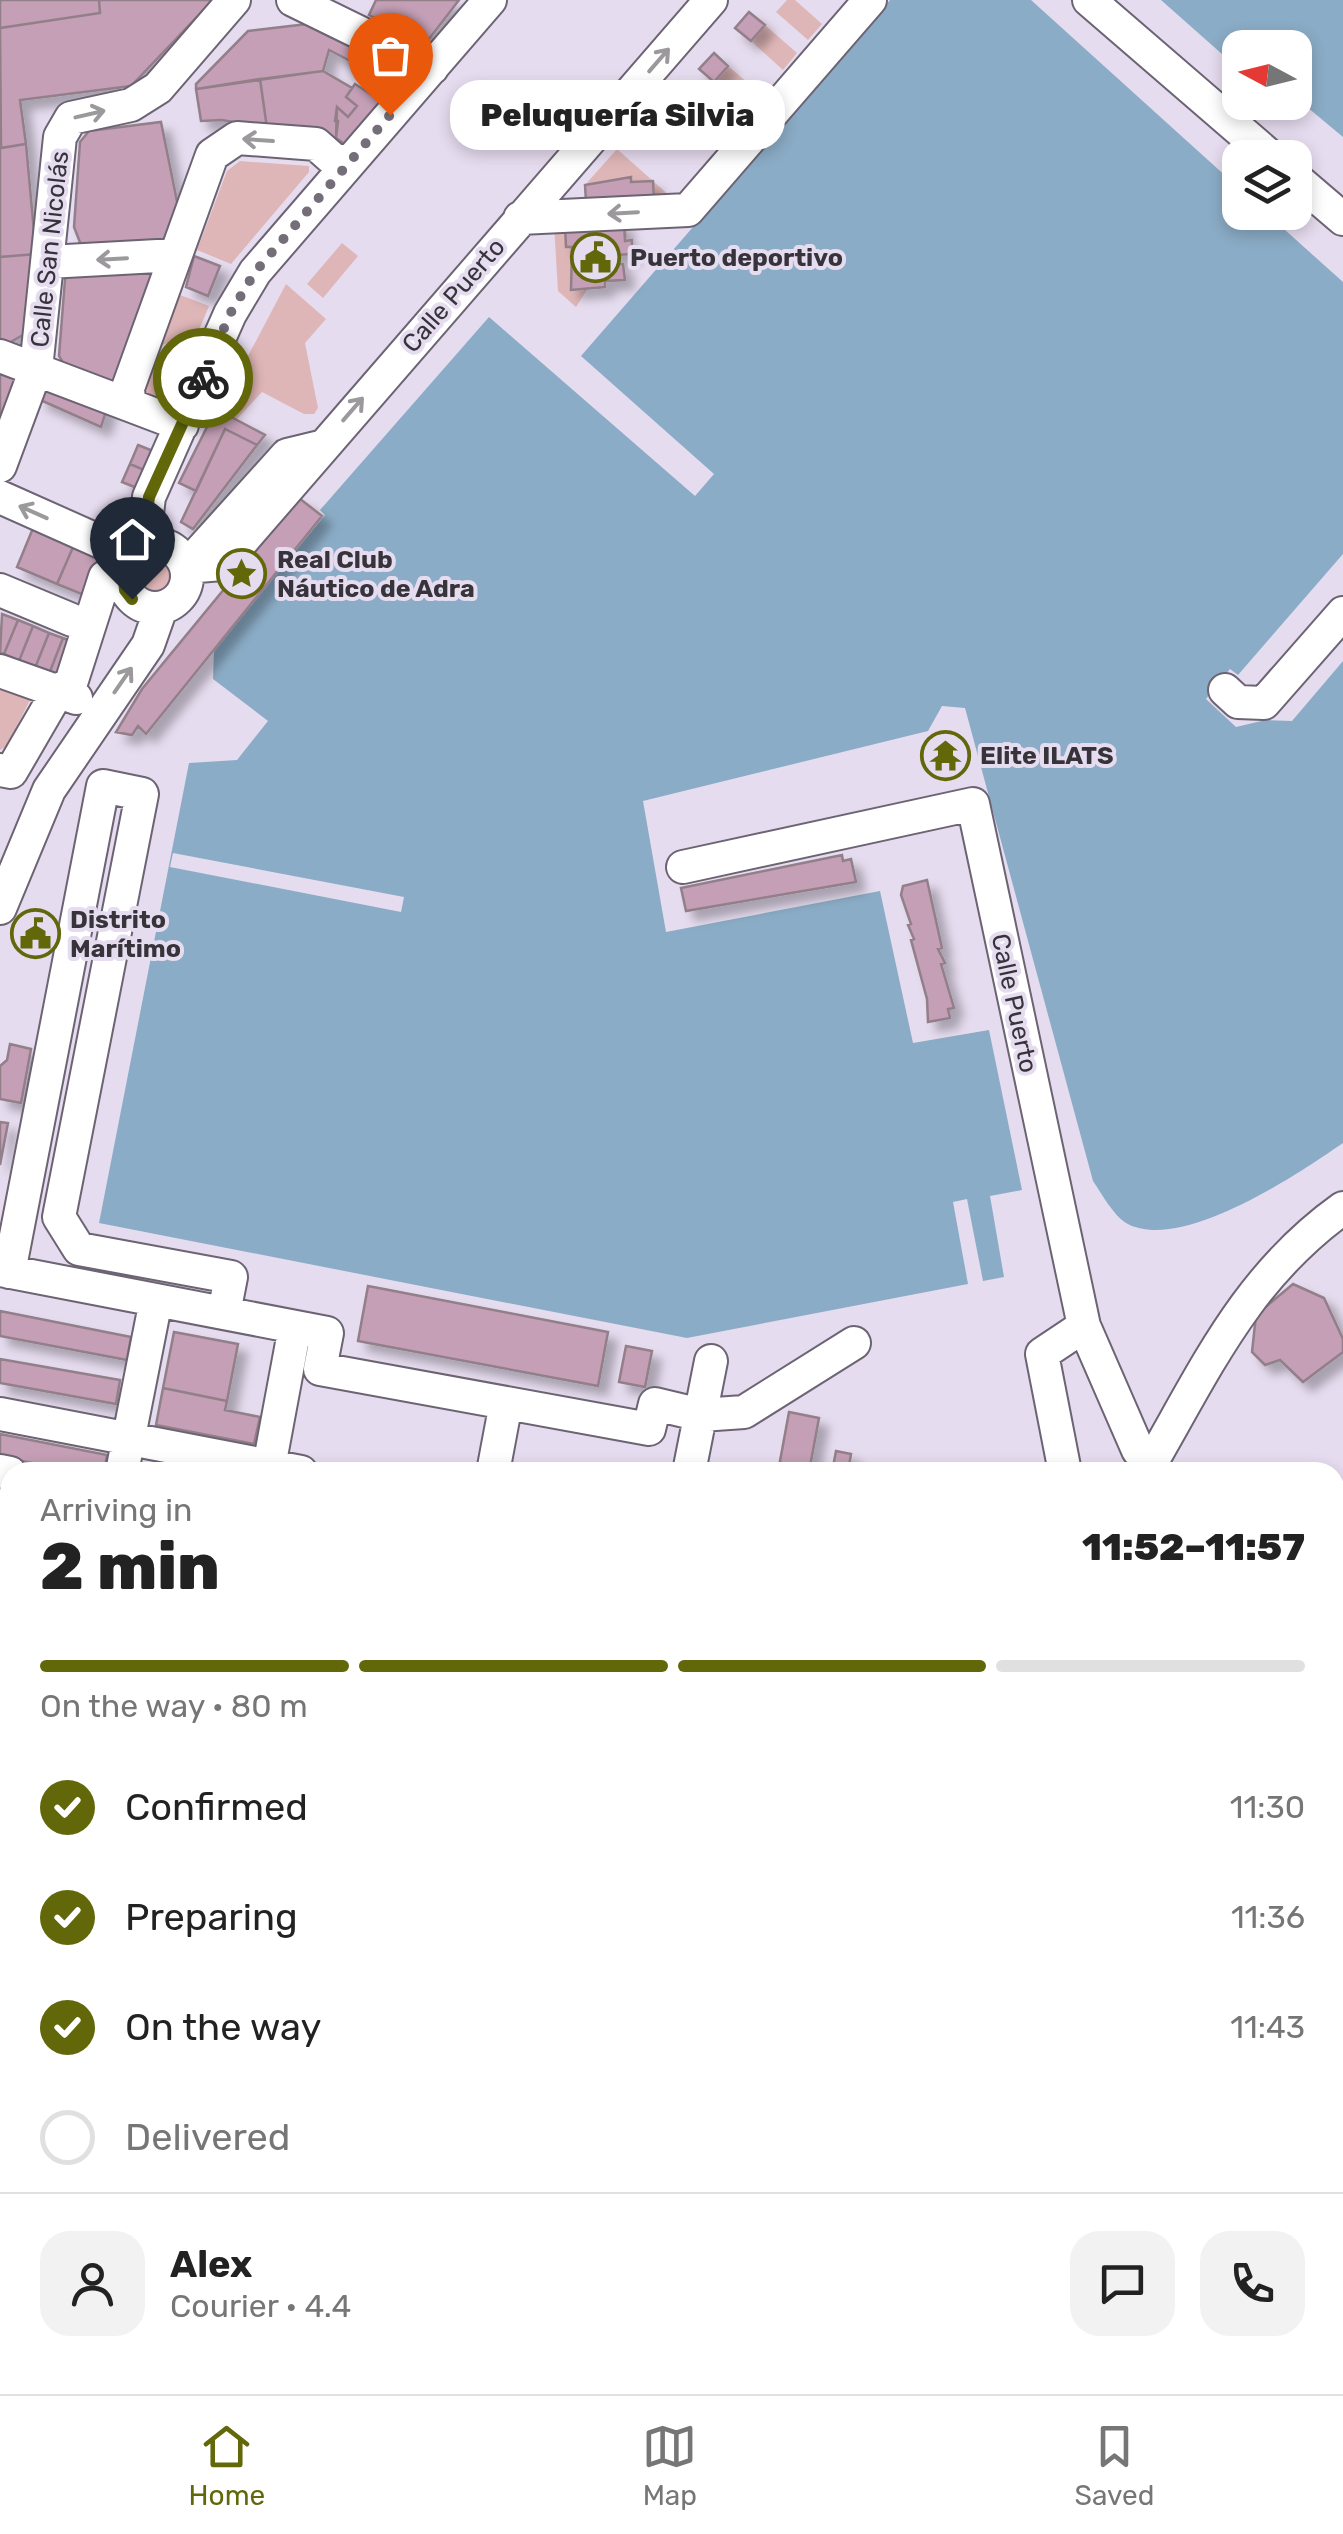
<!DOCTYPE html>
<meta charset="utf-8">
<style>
:root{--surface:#fff;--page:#f2f2f2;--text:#222;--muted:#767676;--line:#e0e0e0;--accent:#62680a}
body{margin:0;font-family:Rubik,sans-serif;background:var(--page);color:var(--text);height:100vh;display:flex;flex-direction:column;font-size:38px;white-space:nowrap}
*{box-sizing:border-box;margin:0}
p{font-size:32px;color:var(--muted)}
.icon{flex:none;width:55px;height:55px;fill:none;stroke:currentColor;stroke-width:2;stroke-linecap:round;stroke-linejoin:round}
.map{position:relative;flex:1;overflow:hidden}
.sheet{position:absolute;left:0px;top:1462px;width:1345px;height:932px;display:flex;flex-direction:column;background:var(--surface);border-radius:30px 30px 0 0;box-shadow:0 5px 15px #0003}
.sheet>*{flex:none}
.needle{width:65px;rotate:277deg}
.controls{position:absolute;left:1222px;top:30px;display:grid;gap:20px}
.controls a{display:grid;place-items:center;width:90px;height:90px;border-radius:20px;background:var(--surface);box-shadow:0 5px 15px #0003;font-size:50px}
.pin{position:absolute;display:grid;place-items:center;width:85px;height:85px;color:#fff;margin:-102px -42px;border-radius:50% 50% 50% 0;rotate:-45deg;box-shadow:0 0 10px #0007}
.pin .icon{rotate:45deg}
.courier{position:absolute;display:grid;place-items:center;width:100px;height:100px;margin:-50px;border:8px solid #62680a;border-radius:50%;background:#fff;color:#222;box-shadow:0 2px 12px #0007}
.bubble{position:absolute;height:70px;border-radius:30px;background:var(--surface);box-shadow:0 5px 15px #0003;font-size:32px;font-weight:800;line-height:70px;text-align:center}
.summary em{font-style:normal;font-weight:800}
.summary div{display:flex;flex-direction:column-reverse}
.summary{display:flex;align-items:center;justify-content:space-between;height:170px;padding:0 40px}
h1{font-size:65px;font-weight:800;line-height:75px}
.bar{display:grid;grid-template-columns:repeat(4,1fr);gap:15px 10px;align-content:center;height:120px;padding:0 40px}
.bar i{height:12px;border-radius:8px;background:var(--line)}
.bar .current{background:var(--accent)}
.bar p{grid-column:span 4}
.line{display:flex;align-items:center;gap:25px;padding:0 40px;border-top:2px solid var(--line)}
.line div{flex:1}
.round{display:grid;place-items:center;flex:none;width:105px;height:105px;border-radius:30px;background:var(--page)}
ol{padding:0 40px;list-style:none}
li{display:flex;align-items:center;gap:30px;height:110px}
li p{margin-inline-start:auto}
li .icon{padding:10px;border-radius:50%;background:var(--accent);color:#fff;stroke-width:4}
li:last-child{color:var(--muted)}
li i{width:55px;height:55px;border:5px solid var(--line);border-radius:50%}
.tab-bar{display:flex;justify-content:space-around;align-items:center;height:140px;border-top:2px solid var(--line);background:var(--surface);font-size:28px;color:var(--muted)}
.tab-bar a{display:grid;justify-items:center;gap:5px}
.tab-bar .current{color:var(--accent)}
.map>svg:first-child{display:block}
.green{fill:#dfb6b7}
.water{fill:#8bacc6}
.pier{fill:#e6dcef}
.building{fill:#c49fb5;stroke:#927f8a;stroke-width:2.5;filter:url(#shadow)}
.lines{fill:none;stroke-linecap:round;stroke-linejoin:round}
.minor-casing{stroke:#6c6373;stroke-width:36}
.minor{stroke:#fff;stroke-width:32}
.oneway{stroke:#9b999c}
.done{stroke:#746e79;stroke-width:10;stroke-dasharray:0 18}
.route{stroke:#62680a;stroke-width:12}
.labels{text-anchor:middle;stroke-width:8;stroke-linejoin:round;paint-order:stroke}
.street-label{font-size:25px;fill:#37333a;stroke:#e6dcef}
.poi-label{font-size:25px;font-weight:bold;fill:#37333a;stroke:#e6dcef;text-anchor:start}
</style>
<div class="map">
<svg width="1343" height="2394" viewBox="0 0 1343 2394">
<defs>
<filter id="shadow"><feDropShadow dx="9" dy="9" stdDeviation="5" flood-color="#0004"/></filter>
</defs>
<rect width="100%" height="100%" fill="#e6dcef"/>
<!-- green -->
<path class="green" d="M787,0H795L822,24L808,40L776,12Z
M765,25L797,53L783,70L751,41Z
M728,66L760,93L746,110L714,82Z
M617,149L671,197L654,198L653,181L631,182L630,177L585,185Z
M240,161L309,166V172L231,264L197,250L227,171Z
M626,220L627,241L624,223L566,247H572L571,289L588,288L576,307L558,291L554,224Z
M342,243L358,256L323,298L307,284Z
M286,284L326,319L305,343L318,408L314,414H304L262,392L236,420L219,411Z
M180,295L209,306L199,330L160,346Z
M195,340L166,401L144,392L157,356Z
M137 574a18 18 0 1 1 36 0a18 18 0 1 1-36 0Z
M0,688L31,698L7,746L0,750Z
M10,2298V2385H131L129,2394H0V2341Z
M163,2385H300L298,2394H161Z"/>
<!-- water -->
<path class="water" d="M890,0H1031L1240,189V212L1266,213L1343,282V554L1238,675L1230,669L1206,699L1236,727L1282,716L1343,649V1143C1298,1174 1180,1254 1126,1223C1113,1215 1102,1194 1093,1181L965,708L942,706L928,731L643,801L666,932L880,891L913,1043L989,1030L1022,1190L990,1196L1004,1277L983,1281L967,1199L953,1202L968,1284L687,1338L99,1223L189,763L237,760L268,721L213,679L214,650L325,515L320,510L489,317L695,496L714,474L581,356Z
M1161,0H1343V137L1295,97V48H1240V70Z
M1343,1667V2394H637L646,2385H1335V1675Z"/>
<!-- pier -->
<path class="pier" d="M1343,644V661L1292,721L1264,720L1280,712Z
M173,853L404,897L401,912L170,867Z"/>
<!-- building -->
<path class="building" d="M0,0H99L100,13L0,28Z
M99,0H213L131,86L20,100L26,144L1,148L0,28L100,13Z
M376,0H459L429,39L420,42L369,15Z
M749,12L765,25L751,41L735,28Z
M324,22L378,47L364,68L329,50L323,71L196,89V84L248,31Z
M378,47L412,69L398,86L364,68Z
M714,53L728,66L714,82L699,69Z
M323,71L352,88L346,97L357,106L348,117L337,107L336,138L267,128L260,79Z
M260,79L267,128L222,120L201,121L196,89Z
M355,84L389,106L354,151L336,138L338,121H335L337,107L348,117L357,106L346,97Z
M161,122L183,231L167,240L81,245L74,227L80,142L89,131Z
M26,144L36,254L0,257V148Z
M631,177V182L653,181L654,199L586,202L585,185Z
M624,222L625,241L632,240V254L616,255V264H623L625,280L605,281V287L571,290L572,247H566L565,225Z
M36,254L28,332L9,343L0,339V257Z
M194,256L220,266L208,296L186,287Z
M153,270L157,275L118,379L109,383L65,366L59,356L65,279L72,273Z
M0,363L24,373L0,434Z
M46,379L108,405L101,427L38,399Z
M216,409L265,435L257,445L225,429L196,491L179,483Z
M225,429L257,445L193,529L181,522Z
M138,445L153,451L144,470L130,464Z
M130,464L144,470L137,488L122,482Z
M299,498L322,516L146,734L138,726L132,735L116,732L142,689Z
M36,521L77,538L57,584L17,567Z
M77,538L109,559L84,595L57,584Z
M2,614L18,620L4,654L0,653Z
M18,620L33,626L19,661L4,654Z
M33,626L49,633L35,668L19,661Z
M49,633L63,638L49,674L35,668Z
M63,638L81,645L67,680L49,674Z
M842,855L843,861L851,859L856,882L686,911L681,888Z
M927,880L942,948L938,949L945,963L941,964L954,1008L948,1009L950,1018L928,1022L927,999L911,940L914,939L908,925L911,924L901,895L903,886Z
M10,1044L31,1049L21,1103L0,1099V1066L7,1060Z
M0,1122L8,1123L0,1165Z
M1293,1284L1324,1298L1343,1339V1352L1303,1382L1280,1360L1265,1365L1252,1352L1256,1315Z
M368,1286L608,1332L598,1386L358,1341Z
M0,1311L131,1337L127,1360L0,1336Z
M174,1332L238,1344L227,1401L163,1388Z
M626,1346L652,1351L645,1387L619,1382Z
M0,1359L120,1380L116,1404L0,1383Z
M163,1388L227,1401L225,1410L260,1417L254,1444L156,1425Z
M789,1412L819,1418L809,1472H778Z
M0,1434L107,1455L104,1472H80L0,1457Z
M836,1451L851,1454L848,1472H832Z
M0,1803L10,1805V1940L0,1939Z
M0,2003L10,2005V2063L0,2060Z
M0,2154L7,2155L1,2180L9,2182L0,2218Z
M10,2186V2237L0,2280V2228Z"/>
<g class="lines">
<defs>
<path id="minor" d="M293,0L432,68
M1089,0L1272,158
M1295,178L1343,219
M520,218L688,210L870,0
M48,262L176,255
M0,356L182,425
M129,401L128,388L212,155L237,138L316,144L334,160L349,162
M0,466L36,369L60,137L71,118L131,105L158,88L234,0
M0,497L130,555
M123 576a32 32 0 1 1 64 0a32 32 0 1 1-64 0Z
M143,546L149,497L230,314L255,272L490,0
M186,567L222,564L711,0
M186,567L287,455L320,447
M0,590L72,620
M0,671L76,698
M1225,690L1238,702L1264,703L1343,613
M0,770L11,772L58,691L71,683L105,577L123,569
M683,867L973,804L1084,1326L1042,1354L1065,1472
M0,908L49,790L148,645L161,608
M0,1270L327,1333L320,1369L649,1429L655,1404L701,1415L744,1412L854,1343
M9,1272L103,786L142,794L59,1217L79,1249L231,1277L224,1313
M1084,1326L1138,1450L1154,1459
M0,1414L301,1472
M0,1471L10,1473
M122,1472L156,1300
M268,1472L295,1327
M493,1472L506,1403
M689,1472L711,1361
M1146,1472C1205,1371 1245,1278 1343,1208
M0,1598L10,1600
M0,1760L10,1762
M0,2073L10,2075"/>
</defs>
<!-- minor casing -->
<use href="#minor" class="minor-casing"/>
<!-- minor -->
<use href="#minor" class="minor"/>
</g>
<!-- one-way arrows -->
<defs><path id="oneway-shaft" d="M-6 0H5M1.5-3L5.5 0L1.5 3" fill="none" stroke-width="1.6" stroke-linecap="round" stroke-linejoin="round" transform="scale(2.5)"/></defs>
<g class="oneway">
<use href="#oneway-shaft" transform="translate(659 60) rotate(-49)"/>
<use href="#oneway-shaft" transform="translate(90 114) rotate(-13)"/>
<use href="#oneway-shaft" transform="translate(258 140) rotate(-176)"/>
<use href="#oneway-shaft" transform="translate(623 213) rotate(177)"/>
<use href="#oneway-shaft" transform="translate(112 259) rotate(177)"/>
<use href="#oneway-shaft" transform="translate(353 409) rotate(-49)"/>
<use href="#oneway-shaft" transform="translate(33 512) rotate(-156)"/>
<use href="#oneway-shaft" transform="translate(123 680) rotate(-55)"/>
</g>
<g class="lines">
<!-- done -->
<path class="done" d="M203,378L230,314L255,272L390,115"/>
<!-- route -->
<path class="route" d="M132,599L125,590L123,569L143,546L149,497L203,378"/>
</g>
<!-- icons -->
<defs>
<symbol id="civic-ring" viewBox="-11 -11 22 22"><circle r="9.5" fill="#e6dcef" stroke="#62680a" stroke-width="1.5"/><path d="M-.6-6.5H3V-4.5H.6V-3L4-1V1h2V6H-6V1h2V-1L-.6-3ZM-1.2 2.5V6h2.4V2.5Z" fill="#62680a"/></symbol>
<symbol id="sight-ring" viewBox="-11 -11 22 22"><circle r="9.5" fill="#e6dcef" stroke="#62680a" stroke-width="1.5"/><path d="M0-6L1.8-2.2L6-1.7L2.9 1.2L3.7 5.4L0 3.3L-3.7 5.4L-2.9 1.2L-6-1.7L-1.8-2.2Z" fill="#62680a"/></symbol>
<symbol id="temple-ring" viewBox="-11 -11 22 22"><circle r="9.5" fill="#e6dcef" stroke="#62680a" stroke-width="1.5"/><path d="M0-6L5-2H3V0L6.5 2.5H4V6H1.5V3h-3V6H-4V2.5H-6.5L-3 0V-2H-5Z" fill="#62680a"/></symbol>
</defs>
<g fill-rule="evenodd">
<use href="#civic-ring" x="568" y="230" width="55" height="55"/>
<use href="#sight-ring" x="214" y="546" width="55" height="55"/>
<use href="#temple-ring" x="918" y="728" width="55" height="55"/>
<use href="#civic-ring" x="8" y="906" width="55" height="55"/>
</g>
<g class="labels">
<!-- street labels -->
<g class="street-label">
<text transform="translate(49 249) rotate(-84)" y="9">Calle San Nicolás</text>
<text transform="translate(453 295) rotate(-49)" y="9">Calle Puerto</text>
<text transform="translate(1015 1003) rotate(78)" y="9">Calle Puerto</text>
</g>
<!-- poi labels -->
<g class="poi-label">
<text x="630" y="266">Puerto deportivo</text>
<text x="277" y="568">Real Club<tspan x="277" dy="29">Náutico de Adra</tspan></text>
<text x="980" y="764">Elite ILATS</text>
<text x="70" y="928">Distrito<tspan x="70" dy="29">Marítimo</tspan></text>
</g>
</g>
</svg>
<div class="controls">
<a><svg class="needle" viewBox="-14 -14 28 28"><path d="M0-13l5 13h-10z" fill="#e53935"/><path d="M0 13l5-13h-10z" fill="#767676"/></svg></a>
<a><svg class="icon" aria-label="layers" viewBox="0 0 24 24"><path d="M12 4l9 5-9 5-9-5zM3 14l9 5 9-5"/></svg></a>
</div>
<div class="pin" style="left:390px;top:115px;background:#ea580c"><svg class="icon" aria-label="bag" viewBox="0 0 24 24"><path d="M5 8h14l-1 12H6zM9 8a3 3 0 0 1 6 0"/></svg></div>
<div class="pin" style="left:132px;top:599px;background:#1f2937"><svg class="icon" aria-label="home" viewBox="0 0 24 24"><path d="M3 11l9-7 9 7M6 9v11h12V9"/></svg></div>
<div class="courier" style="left:203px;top:378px"><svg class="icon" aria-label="bike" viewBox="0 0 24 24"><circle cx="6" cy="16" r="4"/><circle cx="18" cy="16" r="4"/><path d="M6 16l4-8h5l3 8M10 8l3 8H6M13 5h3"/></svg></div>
<div class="bubble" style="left:450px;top:80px;width:335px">Peluquería Silvia</div>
<section class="sheet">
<div class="summary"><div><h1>2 min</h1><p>Arriving in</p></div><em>11:52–11:57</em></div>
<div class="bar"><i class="current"></i><i class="current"></i><i class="current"></i><i></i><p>On the way · 80 m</p></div>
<ol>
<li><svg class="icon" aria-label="check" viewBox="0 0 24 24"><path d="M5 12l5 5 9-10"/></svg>Confirmed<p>11:30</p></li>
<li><svg class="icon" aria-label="check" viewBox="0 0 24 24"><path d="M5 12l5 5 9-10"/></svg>Preparing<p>11:36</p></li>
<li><svg class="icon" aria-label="check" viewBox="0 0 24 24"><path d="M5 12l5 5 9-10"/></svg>On the way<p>11:43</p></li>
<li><i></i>Delivered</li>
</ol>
<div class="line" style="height:180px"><a class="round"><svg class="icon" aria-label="person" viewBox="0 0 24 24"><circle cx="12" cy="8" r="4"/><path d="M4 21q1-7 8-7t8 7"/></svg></a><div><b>Alex</b><p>Courier · 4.4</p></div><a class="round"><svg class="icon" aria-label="chat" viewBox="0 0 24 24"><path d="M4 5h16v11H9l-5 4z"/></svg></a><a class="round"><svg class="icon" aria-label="phone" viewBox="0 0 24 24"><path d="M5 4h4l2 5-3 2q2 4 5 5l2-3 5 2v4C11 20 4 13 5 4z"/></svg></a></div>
</section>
</div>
<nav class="tab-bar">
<a class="current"><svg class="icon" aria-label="home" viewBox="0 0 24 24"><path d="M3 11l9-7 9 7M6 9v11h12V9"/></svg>Home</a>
<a><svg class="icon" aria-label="map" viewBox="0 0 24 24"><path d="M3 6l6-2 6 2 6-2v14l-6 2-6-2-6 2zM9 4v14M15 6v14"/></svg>Map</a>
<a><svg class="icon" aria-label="saved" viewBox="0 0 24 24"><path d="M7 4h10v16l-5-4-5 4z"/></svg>Saved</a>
</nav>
